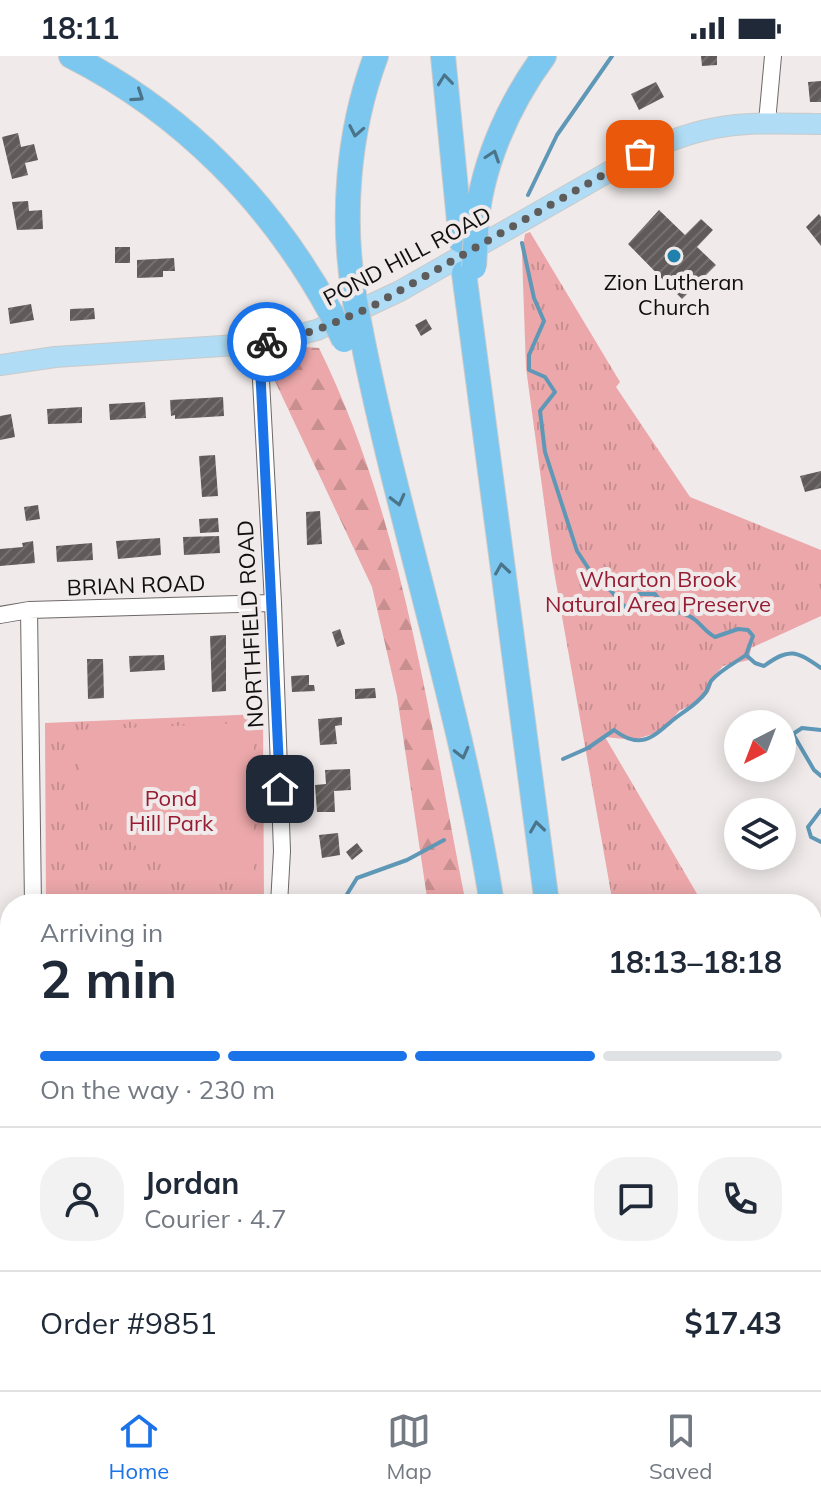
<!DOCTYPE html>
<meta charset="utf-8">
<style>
:root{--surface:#fff;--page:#f2f2f3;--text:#1f2937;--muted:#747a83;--line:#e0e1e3;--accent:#1a73e8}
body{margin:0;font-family:Mulish,sans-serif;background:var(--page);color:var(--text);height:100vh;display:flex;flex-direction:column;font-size:30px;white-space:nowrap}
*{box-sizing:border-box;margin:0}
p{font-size:26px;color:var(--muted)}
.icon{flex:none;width:44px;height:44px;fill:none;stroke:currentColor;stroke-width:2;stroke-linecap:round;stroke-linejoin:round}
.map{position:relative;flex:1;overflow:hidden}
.sheet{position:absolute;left:0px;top:838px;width:822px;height:496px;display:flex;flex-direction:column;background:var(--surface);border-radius:32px 32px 0 0;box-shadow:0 4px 20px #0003}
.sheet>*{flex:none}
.needle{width:52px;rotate:222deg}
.tools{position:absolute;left:724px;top:654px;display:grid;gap:16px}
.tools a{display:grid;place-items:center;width:72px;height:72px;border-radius:50%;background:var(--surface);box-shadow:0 4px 20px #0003;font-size:40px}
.pin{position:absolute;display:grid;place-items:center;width:68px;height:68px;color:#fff;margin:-34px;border-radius:16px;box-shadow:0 4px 12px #0006}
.courier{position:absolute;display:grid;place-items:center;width:80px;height:80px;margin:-40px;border:6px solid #1a73e8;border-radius:50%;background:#fff;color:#222;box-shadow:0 2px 10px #0007}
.overview em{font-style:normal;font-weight:700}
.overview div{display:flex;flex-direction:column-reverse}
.overview{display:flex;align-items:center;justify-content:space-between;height:136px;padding:0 40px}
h1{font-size:52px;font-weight:700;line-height:60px}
.bar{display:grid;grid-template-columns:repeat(4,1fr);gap:12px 8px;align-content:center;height:96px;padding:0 40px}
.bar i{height:10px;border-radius:6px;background:var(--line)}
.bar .active{background:var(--accent)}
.bar p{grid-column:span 4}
.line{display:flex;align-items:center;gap:20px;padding:0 40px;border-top:2px solid var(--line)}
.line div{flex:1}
.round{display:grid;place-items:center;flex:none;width:84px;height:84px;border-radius:32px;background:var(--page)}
.status{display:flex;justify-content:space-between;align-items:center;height:56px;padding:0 40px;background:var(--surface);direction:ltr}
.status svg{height:22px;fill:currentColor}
.menu{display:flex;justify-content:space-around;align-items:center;height:112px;border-top:2px solid var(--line);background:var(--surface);font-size:22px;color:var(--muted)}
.menu a{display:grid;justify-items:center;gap:4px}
.menu .active{color:var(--accent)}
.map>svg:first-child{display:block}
.built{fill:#eedede}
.grass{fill:url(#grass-tufts)}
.forest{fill:url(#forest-firs)}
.pitch{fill:#eba7a9}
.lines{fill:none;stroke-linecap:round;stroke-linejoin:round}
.stream{stroke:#5f98b7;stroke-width:4}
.building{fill:url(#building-hatch)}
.minor-casing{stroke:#6e6868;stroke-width:18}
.major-casing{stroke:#cacaca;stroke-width:22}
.highway-casing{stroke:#cacaca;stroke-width:26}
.minor{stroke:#fff;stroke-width:16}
.major{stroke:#b0ddf5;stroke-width:20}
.highway{stroke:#7bc7ef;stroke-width:24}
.highway-bridge-casing{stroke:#cacaca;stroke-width:26;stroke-linecap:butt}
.highway-bridge{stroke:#7bc7ef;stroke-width:24}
.oneway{stroke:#4b748a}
.done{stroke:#5e5b5b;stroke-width:8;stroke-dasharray:0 14.4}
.route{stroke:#1a73e8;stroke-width:10}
.poi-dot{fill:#2081ad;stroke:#f0eaea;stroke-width:3}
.labels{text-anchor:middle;stroke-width:8;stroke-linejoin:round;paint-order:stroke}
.street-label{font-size:22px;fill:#100e0e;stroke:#f0eaea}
.poi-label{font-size:22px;fill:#100e0e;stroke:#f0eaea}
.park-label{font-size:22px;fill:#961c33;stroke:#f0eaea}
</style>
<div class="status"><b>18:11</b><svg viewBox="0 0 49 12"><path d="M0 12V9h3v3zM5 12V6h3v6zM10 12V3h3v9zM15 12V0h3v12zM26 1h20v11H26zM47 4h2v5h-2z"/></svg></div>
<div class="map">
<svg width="821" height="1334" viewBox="0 0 821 1334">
<defs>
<pattern id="grass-tufts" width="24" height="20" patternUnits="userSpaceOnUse" patternTransform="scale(2)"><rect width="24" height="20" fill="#eba7a9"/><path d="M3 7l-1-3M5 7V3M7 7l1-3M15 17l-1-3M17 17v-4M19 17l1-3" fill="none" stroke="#c88f90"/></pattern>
<pattern id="forest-firs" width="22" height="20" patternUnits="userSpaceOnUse" patternTransform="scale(2)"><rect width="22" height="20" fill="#eba7a9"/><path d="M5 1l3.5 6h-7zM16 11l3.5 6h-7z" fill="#c88f90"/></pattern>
<pattern id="building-hatch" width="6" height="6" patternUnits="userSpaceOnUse" patternTransform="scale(2)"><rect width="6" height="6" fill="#605a5a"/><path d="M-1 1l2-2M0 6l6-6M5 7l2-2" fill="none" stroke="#767171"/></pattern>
</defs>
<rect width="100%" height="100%" fill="#f0eaea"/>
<!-- built -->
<path class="built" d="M306,1324H536L539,1334H304Z"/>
<!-- grass -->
<path class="grass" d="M530,176L620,326L616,331L690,441L821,494V560L751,592L749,604L723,610L715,619L709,636L703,643L679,655L660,676L633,684L605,681L703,848H613L552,504L526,312L522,197L525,178Z
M263,658L264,848H46L45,667Z
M812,1031L821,1046V1334H707L704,1324H812Z"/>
<!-- forest -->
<path class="forest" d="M305,291L319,292C403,462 429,664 466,848H428L397,640L372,531L273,321C282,307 289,297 305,291Z"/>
<!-- pitch -->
<path class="pitch" d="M241,667L254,679V824C185,821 146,813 104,754C97,745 86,734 83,724C79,708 80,690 78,674Z"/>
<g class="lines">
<!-- stream -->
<path class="stream" d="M528,139L557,79L612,0
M522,187L534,242L544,265L529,299V314L545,321L555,336L540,355L545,396L577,495L596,524L611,535L626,552L639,538H655C673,563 669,550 691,561C700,566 705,576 715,581L738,573L748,574L753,580L746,599L755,607L764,610C790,591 796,595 821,612
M821,674L802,672L793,678L814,714L821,720
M563,703L588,692L614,674C640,694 652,682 673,664C684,655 697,649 706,636C708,633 709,628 711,625C720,614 735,607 746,599
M821,754L808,771L811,781L821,786
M341,848L357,822L407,804L444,784"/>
</g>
<!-- building -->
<path class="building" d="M701,0H717V9L702,10Z
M821,25V46H810L808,26Z
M656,26L664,41L639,54L631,38Z
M18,77L21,91L34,88L38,104L25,107L28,119L12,123L2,81Z
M28,145L29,155L42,154L43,173L17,174L12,146Z
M659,154L685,179L701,163L713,174L697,191L716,209L682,243L628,188Z
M819,158L821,161V190L806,171Z
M115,191H130V207H115Z
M174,202L175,215H163V221L137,222V204Z
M31,248L34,264L10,268L8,252Z
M94,252L95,263L70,265V253Z
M426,263L432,273L421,280L415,269Z
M223,341L224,360L175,363V359L171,360L170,344Z
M145,346L146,362L110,364L109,348Z
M82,351V367L48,368L47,353Z
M11,358L15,381L0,384V360Z
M215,399L218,440L202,441L199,400Z
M821,415V432L805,436L800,420Z
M38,449L40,463L26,465L24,451Z
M320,455L322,488L307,489L306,456Z
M218,462L219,476L200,477L199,463Z
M219,480L220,497L184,499L183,481Z
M160,482L161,499L118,503L116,485Z
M33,485L35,507L0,510V493L23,491L22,487Z
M92,487L93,504L57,506L56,490Z
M340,573L345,588L337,591L332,576Z
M226,579V635L212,636L210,580Z
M164,599L165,614L130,616L129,600Z
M87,603H103L104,642L88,643Z
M309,619V629H314L315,635L292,636L291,620Z
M375,632L376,642L355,643V633Z
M342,661V669L335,670L337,688L320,689L318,663Z
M350,713L351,734L334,735L335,756H317L315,729L326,728L325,714Z
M338,777L340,799L322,802L319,779Z
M357,787L363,795L352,804L346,796Z
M5,1185L8,1201L0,1203V1186Z
M197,1324H215L214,1334H196Z
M388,1324H421L422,1327L403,1334H361Z"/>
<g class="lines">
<defs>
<path id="minor" d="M767,66L773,0
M259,287L273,547L282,795L279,848
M29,554L33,848
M0,559L29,554L273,547
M0,1139L10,1138
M260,1334L261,1324"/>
<path id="major" d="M0,309L55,301L237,289L281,283L317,274L400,235L640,98C711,64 745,67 821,68"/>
<path id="highway" d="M71,0C183,57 271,147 331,257
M443,0L461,185
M476,176C479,114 508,49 544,0
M464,217L547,848
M355,245C341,165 347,77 376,0
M361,276C399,468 462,655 492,848
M570,1324L572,1334
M626,1324L628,1334"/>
</defs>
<!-- minor casing -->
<use href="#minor" class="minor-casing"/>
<!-- major casing -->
<use href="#major" class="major-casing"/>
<!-- highway casing -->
<use href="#highway" class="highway-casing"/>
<!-- minor -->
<use href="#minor" class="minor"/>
<!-- major -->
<use href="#major" class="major"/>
<!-- highway -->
<use href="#highway" class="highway"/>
<defs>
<path id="highway-bridge" d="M474,211L476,176
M355,245L361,276
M331,257L344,284"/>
</defs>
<!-- highway-bridge casing -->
<use href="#highway-bridge" class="highway-bridge-casing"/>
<!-- highway-bridge -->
<use href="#highway-bridge" class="highway-bridge"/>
</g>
<!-- one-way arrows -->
<defs><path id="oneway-chevron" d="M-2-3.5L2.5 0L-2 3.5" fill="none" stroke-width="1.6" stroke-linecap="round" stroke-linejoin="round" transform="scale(2)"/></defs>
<g class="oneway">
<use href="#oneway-chevron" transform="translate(445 24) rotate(-96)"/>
<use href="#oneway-chevron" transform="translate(138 40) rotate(34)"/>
<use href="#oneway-chevron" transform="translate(356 75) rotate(101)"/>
<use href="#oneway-chevron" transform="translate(493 100) rotate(-71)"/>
<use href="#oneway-chevron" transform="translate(398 444) rotate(76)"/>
<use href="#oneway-chevron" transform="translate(502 513) rotate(-98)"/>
<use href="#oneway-chevron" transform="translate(462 697) rotate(76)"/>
<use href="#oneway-chevron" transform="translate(537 771) rotate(-98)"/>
</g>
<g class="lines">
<!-- done -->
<path class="done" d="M267,286L317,274L371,251L640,98"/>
<!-- route -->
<path class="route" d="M267,286L259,287L280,733"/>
</g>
<!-- markers -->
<circle class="poi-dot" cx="674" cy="200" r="8"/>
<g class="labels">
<!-- street labels -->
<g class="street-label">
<text transform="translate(407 200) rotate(-28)" y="8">POND HILL ROAD</text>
<text transform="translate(136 529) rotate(-2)" y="8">BRIAN ROAD</text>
<text transform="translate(250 568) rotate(-93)" y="8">NORTHFIELD ROAD</text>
</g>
<!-- poi labels -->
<g class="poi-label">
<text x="674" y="234">Zion Lutheran<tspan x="674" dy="25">Church</tspan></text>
</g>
<!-- park labels -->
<g class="park-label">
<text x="658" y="531">Wharton Brook<tspan x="658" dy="25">Natural Area Preserve</tspan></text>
<text x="171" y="750">Pond<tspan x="171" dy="25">Hill Park</tspan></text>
</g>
</g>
</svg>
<div class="tools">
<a><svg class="needle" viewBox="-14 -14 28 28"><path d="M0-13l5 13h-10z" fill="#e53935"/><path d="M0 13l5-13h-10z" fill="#747a83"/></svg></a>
<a><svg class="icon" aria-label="layers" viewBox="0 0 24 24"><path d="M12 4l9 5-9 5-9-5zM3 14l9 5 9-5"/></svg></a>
</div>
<div class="pin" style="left:640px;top:98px;background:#ea580c"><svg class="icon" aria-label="bag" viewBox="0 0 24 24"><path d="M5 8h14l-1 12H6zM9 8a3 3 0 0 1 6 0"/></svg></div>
<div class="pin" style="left:280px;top:733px;background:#1f2937"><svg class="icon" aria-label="home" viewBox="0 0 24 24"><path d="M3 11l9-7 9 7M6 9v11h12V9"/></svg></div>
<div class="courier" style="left:267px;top:286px"><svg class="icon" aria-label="bike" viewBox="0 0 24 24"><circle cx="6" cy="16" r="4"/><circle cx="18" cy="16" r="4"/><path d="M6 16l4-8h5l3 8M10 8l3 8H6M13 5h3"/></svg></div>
<section class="sheet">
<div class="overview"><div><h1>2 min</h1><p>Arriving in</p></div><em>18:13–18:18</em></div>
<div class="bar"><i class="active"></i><i class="active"></i><i class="active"></i><i></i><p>On the way · 230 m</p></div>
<div class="line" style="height:144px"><a class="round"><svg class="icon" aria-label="person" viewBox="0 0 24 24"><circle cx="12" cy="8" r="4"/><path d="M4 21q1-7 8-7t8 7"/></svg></a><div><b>Jordan</b><p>Courier · 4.7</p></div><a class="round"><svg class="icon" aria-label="chat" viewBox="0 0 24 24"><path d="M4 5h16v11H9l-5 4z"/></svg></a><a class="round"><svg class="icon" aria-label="phone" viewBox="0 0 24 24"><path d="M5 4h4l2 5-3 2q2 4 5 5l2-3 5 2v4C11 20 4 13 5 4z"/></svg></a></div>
<div class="line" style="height:104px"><div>Order #9851</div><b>$17.43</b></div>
</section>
</div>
<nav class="menu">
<a class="active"><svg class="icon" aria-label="home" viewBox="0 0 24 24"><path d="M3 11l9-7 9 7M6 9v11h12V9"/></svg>Home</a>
<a><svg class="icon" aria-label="map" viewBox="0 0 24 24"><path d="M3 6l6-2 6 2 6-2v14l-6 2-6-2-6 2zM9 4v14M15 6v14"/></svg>Map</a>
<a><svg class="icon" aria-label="saved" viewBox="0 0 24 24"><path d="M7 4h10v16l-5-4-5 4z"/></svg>Saved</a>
</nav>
